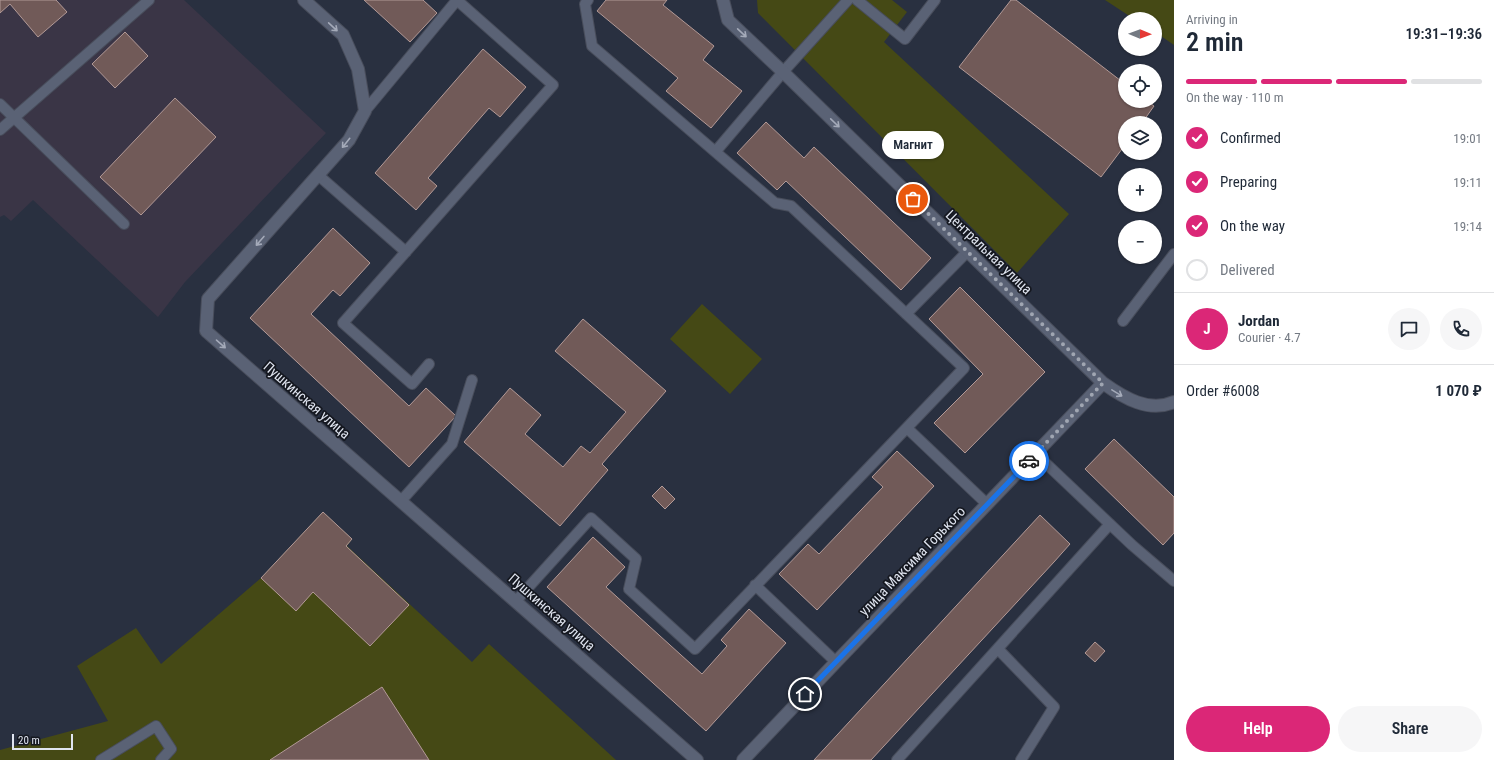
<!DOCTYPE html>
<meta charset="utf-8">
<style>
:root{--surface:#fff;--page:#f6f6f7;--text:#1f2937;--muted:#747a83;--line:#e0e1e3;--accent:#db2777}
body{margin:0;font-family:"Roboto Condensed",sans-serif;background:var(--page);color:var(--text);height:100vh;display:flex;flex-direction:column;font-size:15px;white-space:nowrap}
*{box-sizing:border-box;margin:0}
p{font-size:13px;color:var(--muted)}
.icon{flex:none;width:22px;height:22px;fill:none;stroke:currentColor;stroke-width:2;stroke-linecap:round;stroke-linejoin:round}
.map{position:relative;flex:1;overflow:hidden}
.details{display:flex;flex-direction:column;background:var(--surface);width:320px}
.details>*{flex:none}
.needle{width:26px;rotate:91deg}
.tools{position:absolute;left:1118px;top:12px;display:grid;gap:8px}
.tools a{display:grid;place-items:center;width:44px;height:44px;border-radius:50%;background:var(--surface);box-shadow:0 1px 3px #0004;font-size:20px}
.scale{position:absolute;left:12px;bottom:10px;width:61px;box-sizing:border-box;padding-left:4px;border:2px solid #e0e5f0;border-top:0;font-size:11px;line-height:14px;white-space:nowrap;color:#e0e5f0;-webkit-text-stroke:3px #151820;paint-order:stroke}
.pin{position:absolute;display:grid;place-items:center;width:34px;height:34px;color:#fff;margin:-17px;border:2px solid #fff;border-radius:50%;box-shadow:0 1px 4px #0007}
.courier{position:absolute;display:grid;place-items:center;width:40px;height:40px;margin:-20px;border:3px solid #1a73e8;border-radius:50%;background:#fff;color:#222;box-shadow:0 1px 5px #0007}
.bubble{position:absolute;height:28px;border-radius:14px;background:var(--surface);box-shadow:0 1px 3px #0004;font-size:13px;font-weight:600;line-height:28px;text-align:center}
.head em{font-style:normal;font-weight:600}
.head div{display:flex;flex-direction:column-reverse}
.head{display:flex;align-items:center;justify-content:space-between;height:68px;padding:0 12px}
h1{font-size:26px;font-weight:600;line-height:30px}
.bar{display:grid;grid-template-columns:repeat(4,1fr);gap:6px 4px;align-content:center;height:48px;padding:0 12px}
.bar i{height:5px;border-radius:3px;background:var(--line)}
.bar .selected{background:var(--accent)}
.bar p{grid-column:span 4}
.line{display:flex;align-items:center;gap:10px;padding:0 12px;border-top:1px solid var(--line)}
.line div{flex:1}
.round{display:grid;place-items:center;flex:none;width:42px;height:42px;border-radius:21px;background:var(--page)}
ol{padding:0 12px;list-style:none}
li{display:flex;align-items:center;gap:12px;height:44px}
li p{margin-inline-start:auto}
li .icon{padding:4px;border-radius:50%;background:var(--accent);color:#fff;stroke-width:4}
li:last-child{color:var(--muted)}
li i{width:22px;height:22px;border:2px solid var(--line);border-radius:50%}
.action{display:flex;gap:8px;margin-top:auto;padding:8px 12px}
.action a{flex:1;height:46px;border-radius:24px;background:var(--accent);color:#fff;font-size:16px;font-weight:600;line-height:46px;text-align:center}
.action a+a{background:var(--page);color:var(--text)}
main{display:flex;flex:1;min-height:0}
.map>svg:first-child{display:block}
.industrial{fill:#3a3546}
.green{fill:#454915}
.building{fill:#715a58;stroke:#b29996}
.lines{fill:none;stroke-linecap:round;stroke-linejoin:round}
.lane-casing{stroke:#484d5b;stroke-width:12}
.street-casing{stroke:#484d5b;stroke-width:14}
.lane{stroke:#5a6275;stroke-width:10}
.street{stroke:#5a6275;stroke-width:12}
.oneway{stroke:#a4aab9}
.done{stroke:#a0a6b2;stroke-width:4;stroke-dasharray:0 7.2}
.route{stroke:#1a73e8;stroke-width:5}
.labels{text-anchor:middle;stroke-width:3.5;stroke-linejoin:round;paint-order:stroke}
.street-label{font-size:14px;fill:#e0e5f0;stroke:#151820}
</style>
<main>
<div class="map">
<svg width="1174" height="760" viewBox="0 0 1174 760">
<rect width="100%" height="100%" fill="#293040"/>
<!-- industrial -->
<path class="industrial" d="M0,0H184L326,133L185,282L158,317L33,200L11,221L4,215L0,217Z"/>
<!-- green -->
<path class="green" d="M757,0H892L907,12L884,42L1069,214L1017,273L758,13Z
M1105,0H1174V45L1155,32V19H1134Z
M702,304L762,359L730,394L670,339Z
M323,512L352,539L347,546L472,662L489,644L616,760H0V750L108,721L77,666L136,628L161,664L261,578Z"/>
<!-- building -->
<path class="building" d="M0,0H56L67,12L38,37L10,4L0,13Z
M364,0H423L437,13L410,42Z
M606,0H667L663,5L714,46L703,60L742,91L711,128L666,91L678,78L597,11Z
M1011,0H1016L1125,84V101H1147L1154,106L1142,123H1125V145L1101,177L959,67Z
M125,32L148,56L115,88L92,64Z
M483,49L526,87L500,117L489,108L428,178L437,186L416,210L375,173Z
M175,98L216,137L141,215L100,177Z
M766,122L804,158L814,147L931,258L901,290L786,181L777,190L737,153Z
M333,228L370,263L340,296L333,290L311,314L409,406L426,388L456,416L409,467L250,318Z
M960,287L1045,372L965,453L934,423L983,374L929,319Z
M583,319L666,391L602,464L608,470L560,526L464,442L510,388L541,415L525,434L563,467L581,446L590,453L626,412L555,351Z
M1114,439L1174,497V533L1163,545L1085,469Z
M897,451L934,486L817,610L779,574L808,544L819,554L883,487L872,477Z
M662,486L675,499L665,509L652,496Z
M323,512L352,539L346,546L409,605L370,646L313,592L296,611L261,578Z
M1040,515L1070,544L1054,562L871,760H814Z
M593,537L625,567L606,587L702,674L727,646L721,640L749,609L786,643L706,731L547,587Z
M1095,642L1105,651L1095,662L1085,653Z
M382,687L429,760H270Z"/>
<g class="lines">
<defs>
<path id="lane" d="M857,0L905,39L935,0
M0,104L124,224
M365,111L457,0
M0,130L149,0
M716,151L783,72L848,0
M318,175L406,252
M906,314L967,252
M1123,321L1174,254
M429,364L412,384L343,323L553,85L458,1
M907,428L987,504
M1036,454L1132,545L1174,581
M401,501L452,444L472,380
M755,585L836,662
M516,601L591,518L636,559L629,589L695,649L964,368L791,206L775,203L592,46L585,4L588,0
M998,649L1054,707L1021,760
M101,760L156,726L171,749L161,760
M897,760L1110,524"/>
<path id="street" d="M304,0L343,35L358,69L365,111L349,140L208,299L206,331L697,760
M723,0L728,20L783,72L1103,383C1124,398 1149,413 1174,402
M743,760L836,662L1103,383"/>
</defs>
<!-- lane casing -->
<use href="#lane" class="lane-casing"/>
<!-- street casing -->
<use href="#street" class="street-casing"/>
<!-- lane -->
<use href="#lane" class="lane"/>
<!-- street -->
<use href="#street" class="street"/>
</g>
<!-- one-way arrows -->
<defs><path id="oneway-shaft" d="M-6 0H5M1.5-3L5.5 0L1.5 3" fill="none" stroke-width="1.6" stroke-linecap="round" stroke-linejoin="round"/></defs>
<g class="oneway">
<use href="#oneway-shaft" transform="translate(333 27) rotate(43)"/>
<use href="#oneway-shaft" transform="translate(742 33) rotate(43)"/>
<use href="#oneway-shaft" transform="translate(835 123) rotate(44)"/>
<use href="#oneway-shaft" transform="translate(346 143) rotate(129)"/>
<use href="#oneway-shaft" transform="translate(260 241) rotate(131)"/>
<use href="#oneway-shaft" transform="translate(221 344) rotate(41)"/>
<use href="#oneway-shaft" transform="translate(1117 393) rotate(31)"/>
</g>
<g class="lines">
<!-- done -->
<path class="done" d="M913,199L1103,383L1029,461"/>
<!-- route -->
<path class="route" d="M805,694L1029,461"/>
</g>
<g class="labels">
<!-- street labels -->
<g class="street-label">
<text transform="translate(989 252) rotate(44)" y="5">Центральная улица</text>
<text transform="translate(307 400) rotate(41)" y="5">Пушкинская улица</text>
<text transform="translate(912 561) rotate(-46)" y="5">улица Максима Горького</text>
<text transform="translate(552 612) rotate(41)" y="5">Пушкинская улица</text>
</g>
</g>
</svg>
<div class="tools">
<a><svg class="needle" viewBox="-14 -14 28 28"><path d="M0-13l5 13h-10z" fill="#e53935"/><path d="M0 13l5-13h-10z" fill="#747a83"/></svg></a>
<a><svg class="icon" aria-label="locate" viewBox="0 0 24 24"><circle cx="12" cy="12" r="6"/><path d="M12 2v4M12 18v4M2 12h4M18 12h4"/></svg></a>
<a><svg class="icon" aria-label="layers" viewBox="0 0 24 24"><path d="M12 4l9 5-9 5-9-5zM3 14l9 5 9-5"/></svg></a>
<a>+</a>
<a>−</a>
</div>
<div class="scale">20 m</div>
<div class="pin" style="left:913px;top:199px;background:#ea580c"><svg class="icon" aria-label="bag" viewBox="0 0 24 24"><path d="M5 8h14l-1 12H6zM9 8a3 3 0 0 1 6 0"/></svg></div>
<div class="pin" style="left:805px;top:694px;background:#1f2937"><svg class="icon" aria-label="home" viewBox="0 0 24 24"><path d="M3 11l9-7 9 7M6 9v11h12V9"/></svg></div>
<div class="courier" style="left:1029px;top:461px"><svg class="icon" aria-label="car" viewBox="0 0 24 24"><path d="M5 17H2v-5l4-1 3-4h7l3 4 3 1v5h-3M9 17h6M6 11h13"/><circle cx="7" cy="17" r="2"/><circle cx="17" cy="17" r="2"/></svg></div>
<div class="bubble" style="left:882px;top:131px;width:62px">Магнит</div>
</div>
<section class="details">
<div class="head"><div><h1>2 min</h1><p>Arriving in</p></div><em>19:31–19:36</em></div>
<div class="bar"><i class="selected"></i><i class="selected"></i><i class="selected"></i><i></i><p>On the way · 110 m</p></div>
<ol>
<li><svg class="icon" aria-label="check" viewBox="0 0 24 24"><path d="M5 12l5 5 9-10"/></svg>Confirmed<p>19:01</p></li>
<li><svg class="icon" aria-label="check" viewBox="0 0 24 24"><path d="M5 12l5 5 9-10"/></svg>Preparing<p>19:11</p></li>
<li><svg class="icon" aria-label="check" viewBox="0 0 24 24"><path d="M5 12l5 5 9-10"/></svg>On the way<p>19:14</p></li>
<li><i></i>Delivered</li>
</ol>
<div class="line" style="height:72px"><b class="round" style="background:var(--accent);color:#fff">J</b><div><b>Jordan</b><p>Courier · 4.7</p></div><a class="round"><svg class="icon" aria-label="chat" viewBox="0 0 24 24"><path d="M4 5h16v11H9l-5 4z"/></svg></a><a class="round"><svg class="icon" aria-label="phone" viewBox="0 0 24 24"><path d="M5 4h4l2 5-3 2q2 4 5 5l2-3 5 2v4C11 20 4 13 5 4z"/></svg></a></div>
<div class="line" style="height:52px"><div>Order #6008</div><b>1 070 ₽</b></div>
<div class="action"><a>Help</a><a>Share</a></div>
</section>
</main>
